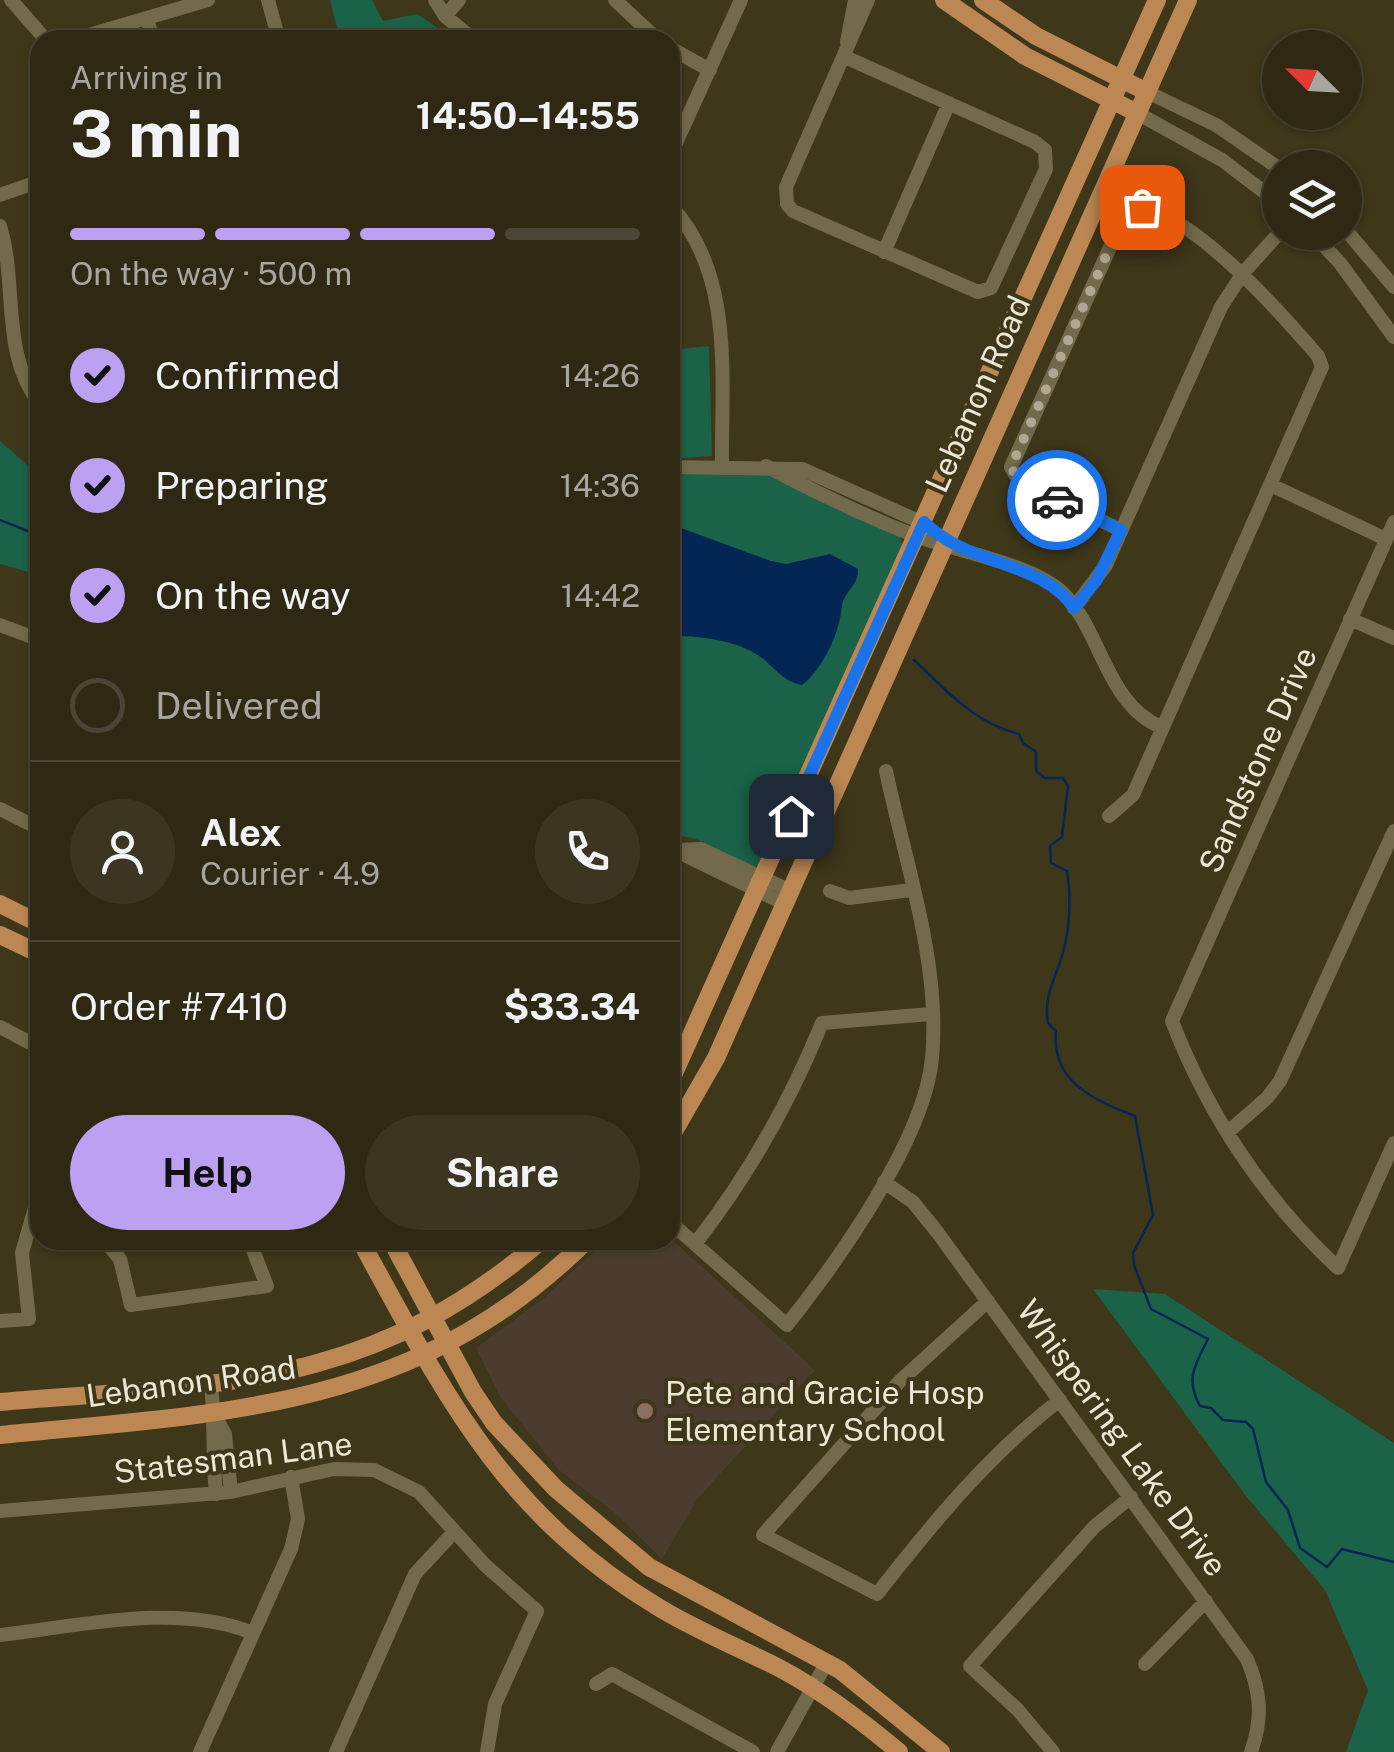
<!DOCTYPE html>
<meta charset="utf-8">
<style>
:root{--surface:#2f2914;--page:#3b3522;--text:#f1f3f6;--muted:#a7a6a0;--line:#4a4534;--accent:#bca0f2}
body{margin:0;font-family:"Public Sans",sans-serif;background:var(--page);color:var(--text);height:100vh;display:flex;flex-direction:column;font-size:38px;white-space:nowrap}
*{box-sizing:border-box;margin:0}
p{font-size:32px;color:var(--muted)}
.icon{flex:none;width:55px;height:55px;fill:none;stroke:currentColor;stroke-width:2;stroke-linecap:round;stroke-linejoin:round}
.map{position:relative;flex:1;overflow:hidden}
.side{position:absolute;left:30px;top:30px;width:650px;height:1220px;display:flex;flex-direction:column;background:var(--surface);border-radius:30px;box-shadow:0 2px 8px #0004,0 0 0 2px var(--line)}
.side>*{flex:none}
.needle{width:65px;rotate:294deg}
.buttons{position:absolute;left:1262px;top:30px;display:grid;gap:20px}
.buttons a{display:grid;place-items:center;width:100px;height:100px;border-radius:50%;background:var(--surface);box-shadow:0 2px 8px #0004,0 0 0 2px var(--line);font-size:50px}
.pin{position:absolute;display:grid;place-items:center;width:85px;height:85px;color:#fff;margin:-42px;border-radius:20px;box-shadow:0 5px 15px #0006}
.courier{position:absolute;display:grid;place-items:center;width:100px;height:100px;margin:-50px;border:8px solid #1a73e8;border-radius:50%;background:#fff;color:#222;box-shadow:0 2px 12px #0007}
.overview em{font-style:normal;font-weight:700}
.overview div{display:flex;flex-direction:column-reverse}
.overview{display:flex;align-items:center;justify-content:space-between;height:170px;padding:0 40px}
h1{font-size:65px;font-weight:700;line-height:75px}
.bar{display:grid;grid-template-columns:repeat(4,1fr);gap:15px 10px;align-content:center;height:120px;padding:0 40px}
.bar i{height:12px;border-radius:8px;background:var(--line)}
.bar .selected{background:var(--accent)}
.bar p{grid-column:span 4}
.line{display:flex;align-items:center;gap:25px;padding:0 40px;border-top:2px solid var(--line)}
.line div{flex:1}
.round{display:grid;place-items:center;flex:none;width:105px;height:105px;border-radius:52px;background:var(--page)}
ol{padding:0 40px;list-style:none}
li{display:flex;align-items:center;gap:30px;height:110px}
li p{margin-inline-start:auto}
li .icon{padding:10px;border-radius:50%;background:var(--accent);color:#111;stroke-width:4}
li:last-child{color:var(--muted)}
li i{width:55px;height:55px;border:5px solid var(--line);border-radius:50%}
.button{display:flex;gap:20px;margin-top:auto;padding:20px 40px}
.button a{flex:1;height:115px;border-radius:60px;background:var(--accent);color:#111;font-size:40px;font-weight:700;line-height:115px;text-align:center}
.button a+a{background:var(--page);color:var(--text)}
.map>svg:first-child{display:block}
.education{fill:#4b3c2f}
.green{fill:#1a6348}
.water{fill:#042655}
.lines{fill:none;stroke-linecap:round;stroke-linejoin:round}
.stream{stroke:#042655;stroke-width:2.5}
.minor{stroke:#726a4b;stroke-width:14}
.major{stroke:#bc8752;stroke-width:18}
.done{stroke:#afa994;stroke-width:10;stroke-dasharray:0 18}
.route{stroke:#1a73e8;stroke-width:12}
.education-dot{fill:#8d6e63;stroke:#3f371a;stroke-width:4}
.labels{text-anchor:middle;stroke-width:8;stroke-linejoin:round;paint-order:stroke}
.street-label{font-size:32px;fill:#ece7d6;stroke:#3f371a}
.poi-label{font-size:32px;fill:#ece7d6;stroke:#3f371a;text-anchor:start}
</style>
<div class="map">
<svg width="1394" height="1752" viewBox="0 0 1394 1752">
<rect width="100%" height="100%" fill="#3f371a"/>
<!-- education -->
<path class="education" d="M670,1238L815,1370L698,1498L662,1559L614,1512L559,1470L500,1397L476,1348L544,1298L607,1240Z"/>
<!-- green -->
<path class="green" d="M330,0H372L383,21L417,14L439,29L431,40H340Z
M709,346L712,456L670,459V350Z
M0,441L40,476V575L0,564Z
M670,473L767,474L900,537L903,548L761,865L754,867L696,839L670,833Z
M1093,1289L1165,1294L1394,1443V1752H1346L1368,1690L1325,1590L1246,1496Z"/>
<!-- water -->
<path class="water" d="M670,524L771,561L786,564L830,554L858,569C859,586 844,591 842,606C839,632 828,658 809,679L802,685C780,681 773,664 756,654C735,640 695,635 670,636Z"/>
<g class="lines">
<!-- stream -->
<path class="stream" d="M0,520L40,536
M914,660C947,691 974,723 1019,734L1023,743L1036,752V771L1045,778H1063L1068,786L1062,837L1050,846L1051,863L1067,871C1071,894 1070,926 1064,949C1057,977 1043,993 1048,1023L1056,1031C1051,1082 1094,1100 1135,1116L1153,1215L1133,1253L1134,1265L1151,1309L1208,1339C1195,1365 1185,1379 1200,1406L1211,1408L1223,1420L1246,1422L1253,1429L1266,1482L1288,1510L1300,1548L1327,1567L1342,1549L1394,1562"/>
<!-- minor -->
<path class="minor" d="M11,0L46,40
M268,0L279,40
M435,0L445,16L474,40
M615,0L658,40
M445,16L459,0
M147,19L153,40
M72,40L208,0
M847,42L855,0
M670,48L710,70
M845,57L1035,142L1045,150L1046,169L991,288L978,292L793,211L787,204L786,187L868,0
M1147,92L1216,125L1280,169
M1137,113L1222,160L1280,204
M670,156L741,0
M0,195L40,181
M670,205C735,273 721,379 722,466
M0,226C18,285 0,353 40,404
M1345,229L1394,287
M1311,232L1340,263L1394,337
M884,252L949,103
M766,466C813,491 863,515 913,535C954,551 1031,563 1063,593C1102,632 1106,704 1161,727
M670,467L802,469L923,523L943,542
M1271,485L1386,539
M1394,522L1172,1021C1208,1115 1265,1200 1338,1268L1394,1143
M1074,608L1106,565L1221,307L1243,273L1280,232
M1350,619L1394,638
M0,625L40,640
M0,809L40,829
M1109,816L1133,795L1322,367L1318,356C1280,312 1199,220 1142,207L1129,212L1121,223L1011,467L1020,483L1121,530
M670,848L783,903
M676,850L701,849L789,890
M830,891L849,898L911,890
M0,1027L40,1048
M1228,1132L1267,1098L1280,1081L1394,831
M884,1182L913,1202L938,1233L1247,1659C1261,1692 1263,1718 1251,1752
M670,1222L787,1325C837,1262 925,1139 932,1058C941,964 905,862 886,771
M104,1240L120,1259L131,1305L267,1286L249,1240
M695,1244C749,1175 789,1104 822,1023L931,1014
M988,1301L900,1381L763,1535L877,1594C932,1524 989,1454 1060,1400
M0,1321L29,1319L22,1253L40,1190
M211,1385C215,1421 212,1457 216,1494
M214,1414L225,1434L231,1492
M0,1511L231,1492L334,1469L374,1470L419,1492L485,1565L537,1611L495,1704L487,1752
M0,1635C80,1626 177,1602 253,1633
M1145,1664L1206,1601
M596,1684L612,1674L753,1752
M200,1752L291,1549L298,1519L291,1477
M336,1752L415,1574L454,1532
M777,1752L827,1662
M1053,1752L1017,1709L970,1666L1094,1527L1131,1497"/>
<!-- major -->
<path class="major" d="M944,0L1025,56L1137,113
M983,0L1036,36L1147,92
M0,904L40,924
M0,935L40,954
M670,1082L1157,0
M670,1138L716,1058L1188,0
M360,1240C444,1393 502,1513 658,1607C697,1631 740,1648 781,1669C824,1692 862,1721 899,1752
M391,1240L473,1392L494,1423L556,1489L649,1567L840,1670L941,1752
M0,1402C216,1384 367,1391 542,1240
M0,1435C223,1413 416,1410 587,1240"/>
</g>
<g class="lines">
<!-- done -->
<path class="done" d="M1057,500L1020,483L1011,467L1121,223L1129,212L1142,207"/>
<!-- route -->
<path class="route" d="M791,816L924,522C967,566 1041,560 1074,608L1096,581L1121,530L1057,500"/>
</g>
<!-- markers -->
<circle class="education-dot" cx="645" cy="1411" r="10"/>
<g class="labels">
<!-- street labels -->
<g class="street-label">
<text transform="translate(978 394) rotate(-66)" y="11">Lebanon Road</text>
<text transform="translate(1258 760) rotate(-66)" y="11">Sandstone Drive</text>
<text transform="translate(191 1382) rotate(-8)" y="11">Lebanon Road</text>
<text transform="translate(1122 1438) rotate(54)" y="11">Whispering Lake Drive</text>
<text transform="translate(233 1458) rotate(-7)" y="11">Statesman Lane</text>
</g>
<!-- poi labels -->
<g class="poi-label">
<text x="665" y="1404">Pete and Gracie Hosp<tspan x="665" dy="37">Elementary School</tspan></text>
</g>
</g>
</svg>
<div class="buttons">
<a><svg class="needle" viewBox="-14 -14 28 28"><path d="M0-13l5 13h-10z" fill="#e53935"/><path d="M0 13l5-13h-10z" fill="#a7a6a0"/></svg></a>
<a><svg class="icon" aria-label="layers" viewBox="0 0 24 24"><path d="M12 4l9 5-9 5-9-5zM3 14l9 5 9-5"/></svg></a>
</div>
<div class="pin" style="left:1142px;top:207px;background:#ea580c"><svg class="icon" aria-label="bag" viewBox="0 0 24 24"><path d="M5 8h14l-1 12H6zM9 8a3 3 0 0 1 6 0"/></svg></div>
<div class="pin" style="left:791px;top:816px;background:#1f2937"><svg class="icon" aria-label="home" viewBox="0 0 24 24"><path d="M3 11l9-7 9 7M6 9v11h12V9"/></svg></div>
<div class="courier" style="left:1057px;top:500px"><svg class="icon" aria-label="car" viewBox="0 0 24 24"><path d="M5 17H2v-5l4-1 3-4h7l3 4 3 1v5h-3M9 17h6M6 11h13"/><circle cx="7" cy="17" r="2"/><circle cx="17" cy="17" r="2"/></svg></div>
<section class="side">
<div class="overview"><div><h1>3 min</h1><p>Arriving in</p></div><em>14:50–14:55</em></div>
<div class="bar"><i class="selected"></i><i class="selected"></i><i class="selected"></i><i></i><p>On the way · 500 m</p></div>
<ol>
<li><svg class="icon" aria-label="check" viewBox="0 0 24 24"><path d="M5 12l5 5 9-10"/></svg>Confirmed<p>14:26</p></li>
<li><svg class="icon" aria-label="check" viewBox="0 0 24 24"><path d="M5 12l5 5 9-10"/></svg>Preparing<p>14:36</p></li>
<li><svg class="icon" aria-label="check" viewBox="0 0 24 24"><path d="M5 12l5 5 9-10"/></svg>On the way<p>14:42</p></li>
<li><i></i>Delivered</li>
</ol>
<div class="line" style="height:180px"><a class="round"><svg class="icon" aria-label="person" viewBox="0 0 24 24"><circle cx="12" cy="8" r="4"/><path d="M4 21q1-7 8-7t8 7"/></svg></a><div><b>Alex</b><p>Courier · 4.9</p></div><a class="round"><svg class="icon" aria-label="phone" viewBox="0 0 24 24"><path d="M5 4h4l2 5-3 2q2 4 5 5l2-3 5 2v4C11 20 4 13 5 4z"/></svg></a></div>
<div class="line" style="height:130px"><div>Order #7410</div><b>$33.34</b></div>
<div class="button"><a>Help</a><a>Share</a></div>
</section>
</div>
